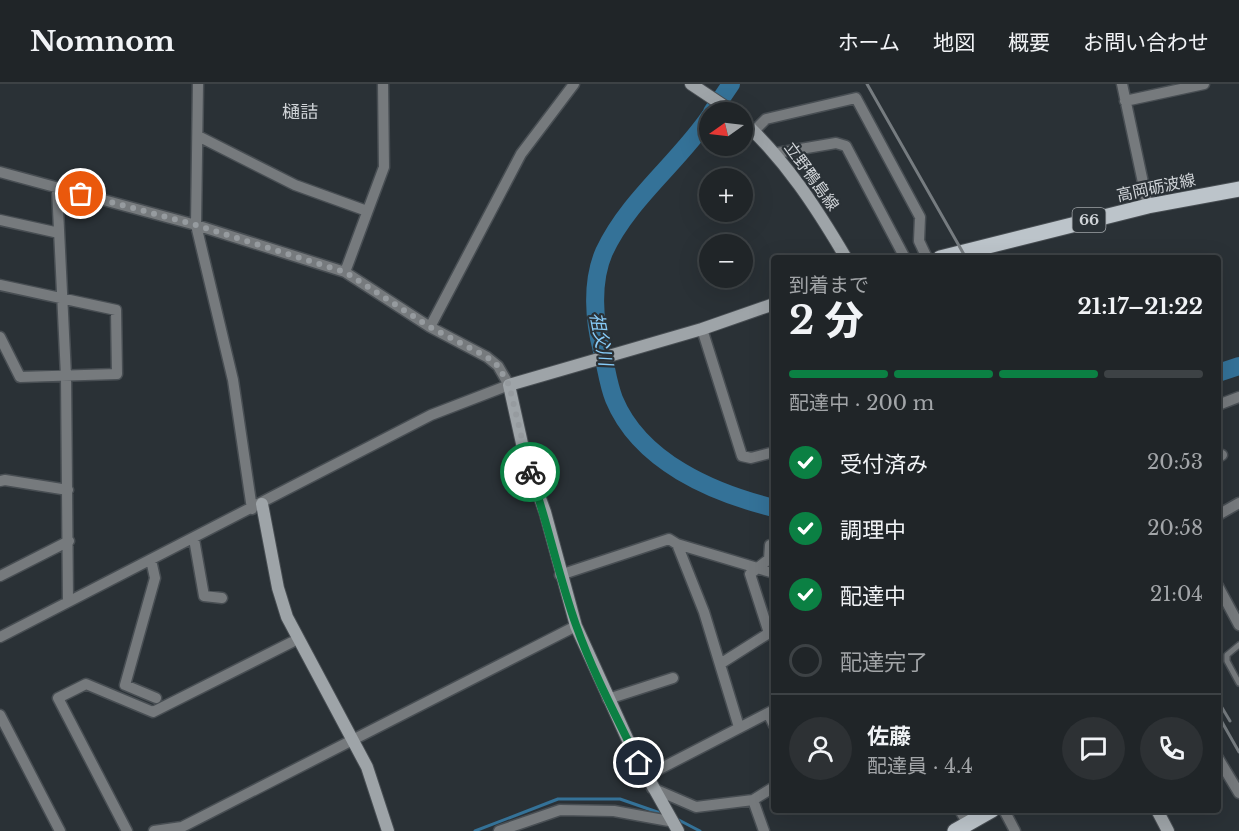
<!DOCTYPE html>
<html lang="ja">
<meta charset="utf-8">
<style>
:root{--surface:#202528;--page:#2d3134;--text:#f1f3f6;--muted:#a2a5a8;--line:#3d4245;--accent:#0b8043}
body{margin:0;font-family:"Libre Baskerville","Noto Sans JP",serif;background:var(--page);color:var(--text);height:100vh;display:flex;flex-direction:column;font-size:22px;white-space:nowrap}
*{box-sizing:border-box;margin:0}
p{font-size:20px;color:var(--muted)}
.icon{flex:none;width:33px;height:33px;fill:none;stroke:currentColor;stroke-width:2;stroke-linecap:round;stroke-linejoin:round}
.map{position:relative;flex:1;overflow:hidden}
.panel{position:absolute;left:771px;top:171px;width:450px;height:558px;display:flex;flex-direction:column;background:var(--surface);border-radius:6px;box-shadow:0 6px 24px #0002,0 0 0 2px var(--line)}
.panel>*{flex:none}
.needle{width:39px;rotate:256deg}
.buttons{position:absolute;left:699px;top:18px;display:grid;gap:12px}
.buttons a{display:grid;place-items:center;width:54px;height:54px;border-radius:50%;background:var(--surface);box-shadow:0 6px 24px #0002,0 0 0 2px var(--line);font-size:30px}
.pin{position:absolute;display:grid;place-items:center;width:51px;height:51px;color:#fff;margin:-26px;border:3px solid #fff;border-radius:50%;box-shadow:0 2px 6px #0007}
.courier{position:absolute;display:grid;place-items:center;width:60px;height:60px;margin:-30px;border:4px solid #0b8043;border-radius:50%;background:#fff;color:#222;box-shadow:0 2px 8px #0007}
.overview em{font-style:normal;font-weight:800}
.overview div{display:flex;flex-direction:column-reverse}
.overview{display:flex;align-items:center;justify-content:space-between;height:102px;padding:0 18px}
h1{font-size:39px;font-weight:800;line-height:45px}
.bar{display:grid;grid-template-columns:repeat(4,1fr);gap:9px 6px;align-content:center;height:72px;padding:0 18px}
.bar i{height:8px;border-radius:4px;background:var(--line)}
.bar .active{background:var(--accent)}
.bar p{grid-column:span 4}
.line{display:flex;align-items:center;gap:15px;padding:0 18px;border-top:2px solid var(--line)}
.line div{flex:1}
.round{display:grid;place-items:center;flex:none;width:63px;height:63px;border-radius:32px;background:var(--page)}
ol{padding:0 18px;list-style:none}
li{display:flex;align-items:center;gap:18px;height:66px}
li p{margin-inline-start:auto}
li .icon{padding:6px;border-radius:50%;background:var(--accent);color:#fff;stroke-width:4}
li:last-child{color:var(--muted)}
li i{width:33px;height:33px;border:3px solid var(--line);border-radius:50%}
header{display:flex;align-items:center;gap:36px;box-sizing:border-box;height:84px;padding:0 30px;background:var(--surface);border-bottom:2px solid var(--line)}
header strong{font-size:28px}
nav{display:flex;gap:33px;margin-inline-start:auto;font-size:21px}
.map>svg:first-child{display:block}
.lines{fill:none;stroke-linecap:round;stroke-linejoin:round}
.stream{stroke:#347298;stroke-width:3}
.river{stroke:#347298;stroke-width:18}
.lane-casing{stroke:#484e53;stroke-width:8}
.street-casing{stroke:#484e53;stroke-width:13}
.secondary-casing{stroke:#484e53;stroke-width:14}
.primary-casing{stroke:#484e53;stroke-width:17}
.lane{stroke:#767a7d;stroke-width:5}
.street{stroke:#767a7d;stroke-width:10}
.secondary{stroke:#9ea4a8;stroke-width:12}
.primary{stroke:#bcc4ca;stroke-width:15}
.rail{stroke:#767c80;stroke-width:3}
.done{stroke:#969b9f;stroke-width:6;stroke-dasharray:0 10.8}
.route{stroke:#0b8043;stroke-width:8}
.labels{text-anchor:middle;stroke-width:4.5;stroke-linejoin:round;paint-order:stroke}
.shield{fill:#2a3136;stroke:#9ea3a7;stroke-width:1.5}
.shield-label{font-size:15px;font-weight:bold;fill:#d0d4d8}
.street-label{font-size:16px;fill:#d0d4d8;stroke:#2a3136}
.neighbourhood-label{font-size:18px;fill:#d0d4d8;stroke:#2a3136}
.water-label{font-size:18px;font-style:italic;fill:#88ccf9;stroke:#2a3136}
</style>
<header>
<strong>Nomnom</strong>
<nav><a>ホーム</a><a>地図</a><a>概要</a><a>お問い合わせ</a></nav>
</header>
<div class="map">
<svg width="1239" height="747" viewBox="0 0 1239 747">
<rect width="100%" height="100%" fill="#2a3136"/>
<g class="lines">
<!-- stream -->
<path class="stream" d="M675,734L700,747
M475,747L558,715H620L663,730"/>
<!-- river -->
<path class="river" d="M712,28L731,0
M710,32C678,79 628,116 604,168C591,198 594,237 602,267C606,282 608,300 614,315C640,378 713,409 774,424
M1218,289L1239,282"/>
<defs>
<path id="lane" d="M1239,561L1227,571V577L1239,599"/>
<path id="street" d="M198,0L196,141L233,296L252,425
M1122,0L1148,122
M1125,17L1204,0
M754,47L766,35L856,14L920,133L919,157L927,174
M198,52L295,101L367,127
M777,69L836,59L846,62L905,174
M0,88L196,141L345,188L430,243L487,273L498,282L509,301L431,331L0,553
M57,104L66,292L68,518
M0,136L59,149
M345,188L384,83L383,0
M0,201L116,226L117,290L20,293L0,253
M430,243L521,70L574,0
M702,245L742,372L751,374L774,368
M1218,321L1239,313
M1218,373L1222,371
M0,397L5,396L68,406
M1218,431L1239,419
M194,455L204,512L222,514
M677,460L704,528L739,643
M151,476L155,494L125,601L156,614
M560,491L669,455L677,460L774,489
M0,492L69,457
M1218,502L1239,541
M720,580L769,549L750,490L769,475L770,461
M608,615L673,594
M768,629L774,641
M0,631L60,747
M1218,674L1239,709
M646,692L774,626
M652,704L696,723L753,716L774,703
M753,716L764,747
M960,726L968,740
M1004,726L1015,747
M127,747L58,614L86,600L153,628L292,558
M154,747L182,743L576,542
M499,747L560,726L614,727L669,737"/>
<path id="secondary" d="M691,0L733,28
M742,36C786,77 816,123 846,174
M262,420L278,504L287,533L367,683L388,747
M1157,726L1168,747
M678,747L632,665L576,542L545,428L525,373L509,301L702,245L774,220"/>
<path id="primary" d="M940,174L1148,122L1239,105
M955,747L992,726"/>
</defs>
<!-- lane casing -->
<use href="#lane" class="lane-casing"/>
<!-- street casing -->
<use href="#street" class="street-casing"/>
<!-- secondary casing -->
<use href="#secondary" class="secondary-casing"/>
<!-- primary casing -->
<use href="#primary" class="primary-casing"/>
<!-- lane -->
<use href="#lane" class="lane"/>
<!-- street -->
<use href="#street" class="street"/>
<!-- secondary -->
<use href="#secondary" class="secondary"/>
<!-- primary -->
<use href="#primary" class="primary"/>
<!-- rail -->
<path class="rail" d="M867,0L966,174
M1218,617L1230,637
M1218,631L1239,668"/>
</g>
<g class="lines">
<!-- done -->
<path class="done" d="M81,110L196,141L345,188L430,243L487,273L498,282L509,301L530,388"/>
<!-- route -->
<path class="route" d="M530,388C548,439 558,491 576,541C593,589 617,634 639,679"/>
</g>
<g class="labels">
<!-- shield labels -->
<rect class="shield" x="1072.5" y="124" width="33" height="24" rx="4.5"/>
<g class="shield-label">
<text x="1089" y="141">66</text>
</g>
<!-- street labels -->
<g class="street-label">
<text transform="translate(812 92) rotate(54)" y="6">立野鴨島線</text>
<text transform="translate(1156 103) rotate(-12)" y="6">高岡砺波線</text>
</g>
<!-- neighbourhood labels -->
<g class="neighbourhood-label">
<text x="300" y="34">樋詰</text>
</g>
<!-- water labels -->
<g class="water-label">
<text transform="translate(601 255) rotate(79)" y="6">祖父川</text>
</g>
</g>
</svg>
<div class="buttons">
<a><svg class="needle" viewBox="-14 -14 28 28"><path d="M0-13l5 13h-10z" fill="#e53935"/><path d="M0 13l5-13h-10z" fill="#a2a5a8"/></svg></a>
<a>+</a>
<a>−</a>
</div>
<div class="pin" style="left:81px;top:110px;background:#ea580c"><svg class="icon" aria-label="bag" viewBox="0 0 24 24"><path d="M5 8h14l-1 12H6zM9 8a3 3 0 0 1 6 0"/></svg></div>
<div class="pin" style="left:639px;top:679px;background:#1f2937"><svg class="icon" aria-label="home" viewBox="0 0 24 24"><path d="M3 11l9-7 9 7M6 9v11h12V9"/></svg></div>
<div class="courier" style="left:530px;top:388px"><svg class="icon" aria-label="bike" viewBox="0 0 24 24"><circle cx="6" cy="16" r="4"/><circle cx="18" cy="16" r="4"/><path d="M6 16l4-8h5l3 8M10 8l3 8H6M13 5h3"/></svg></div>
<section class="panel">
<div class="overview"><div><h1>2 分</h1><p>到着まで</p></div><em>21:17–21:22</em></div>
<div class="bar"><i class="active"></i><i class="active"></i><i class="active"></i><i></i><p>配達中 · 200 m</p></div>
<ol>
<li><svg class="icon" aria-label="check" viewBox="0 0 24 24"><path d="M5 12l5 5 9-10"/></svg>受付済み<p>20:53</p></li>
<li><svg class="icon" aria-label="check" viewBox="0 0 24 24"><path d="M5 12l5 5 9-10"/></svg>調理中<p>20:58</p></li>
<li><svg class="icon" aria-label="check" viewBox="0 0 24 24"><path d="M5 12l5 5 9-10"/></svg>配達中<p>21:04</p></li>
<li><i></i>配達完了</li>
</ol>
<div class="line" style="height:108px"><a class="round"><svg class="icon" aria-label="person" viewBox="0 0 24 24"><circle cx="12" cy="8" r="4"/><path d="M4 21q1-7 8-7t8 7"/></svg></a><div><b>佐藤</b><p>配達員 · 4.4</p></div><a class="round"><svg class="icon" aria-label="chat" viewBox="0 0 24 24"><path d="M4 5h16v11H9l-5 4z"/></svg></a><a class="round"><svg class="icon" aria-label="phone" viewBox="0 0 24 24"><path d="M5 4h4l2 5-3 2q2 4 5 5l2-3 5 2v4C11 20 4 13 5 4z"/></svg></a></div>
</section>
</div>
